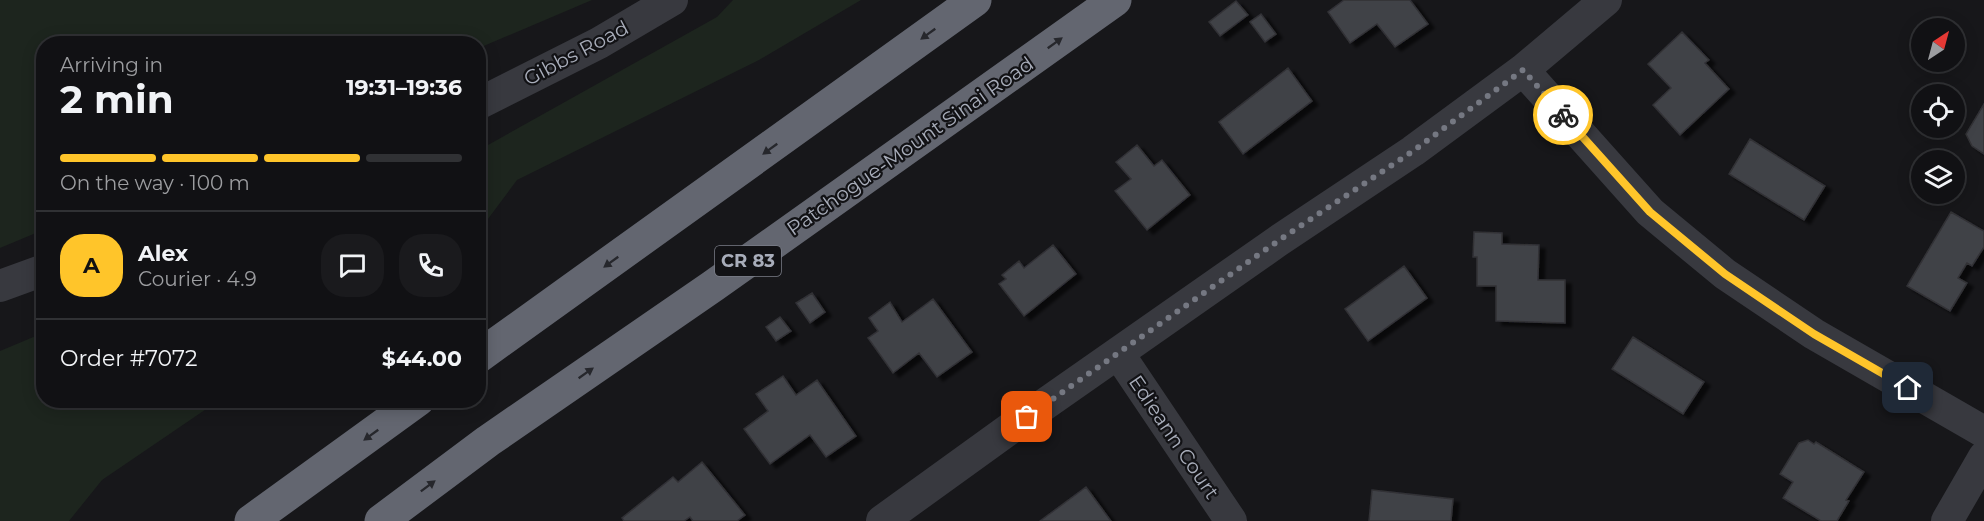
<!DOCTYPE html>
<meta charset="utf-8">
<style>
:root{--surface:#111114;--page:#1a1a1d;--text:#f1f3f6;--muted:#9c9da0;--line:#303134;--accent:#ffc52a}
body{margin:0;font-family:Montserrat,sans-serif;background:var(--page);color:var(--text);height:100vh;display:flex;flex-direction:column;font-size:22px;white-space:nowrap}
*{box-sizing:border-box;margin:0}
p{font-size:20px;color:var(--muted)}
.icon{flex:none;width:33px;height:33px;fill:none;stroke:currentColor;stroke-width:2;stroke-linecap:round;stroke-linejoin:round}
.map{position:relative;flex:1;overflow:hidden}
.drawer{position:absolute;left:36px;top:36px;width:450px;height:372px;display:flex;flex-direction:column;background:var(--surface);border-radius:24px;box-shadow:0 3px 15px #0003,0 0 0 2px var(--line)}
.drawer>*{flex:none}
.needle{width:39px;rotate:36deg}
.fabs{position:absolute;left:1911px;top:18px;display:grid;gap:12px}
.fabs a{display:grid;place-items:center;width:54px;height:54px;border-radius:50%;background:var(--surface);box-shadow:0 3px 15px #0003,0 0 0 2px var(--line);font-size:30px}
.pin{position:absolute;display:grid;place-items:center;width:51px;height:51px;color:#fff;margin:-26px;border-radius:12px;box-shadow:0 3px 9px #0006}
.courier{position:absolute;display:grid;place-items:center;width:60px;height:60px;margin:-30px;border:4px solid #ffc52a;border-radius:50%;background:#fff;color:#222;box-shadow:0 2px 8px #0007}
.overview em{font-style:normal;font-weight:700}
.overview div{display:flex;flex-direction:column-reverse}
.overview{display:flex;align-items:center;justify-content:space-between;height:102px;padding:0 24px}
h1{font-size:39px;font-weight:700;line-height:45px}
.bar{display:grid;grid-template-columns:repeat(4,1fr);gap:9px 6px;align-content:center;height:72px;padding:0 24px}
.bar i{height:8px;border-radius:4px;background:var(--line)}
.bar .current{background:var(--accent)}
.bar p{grid-column:span 4}
.line{display:flex;align-items:center;gap:15px;padding:0 24px;border-top:2px solid var(--line)}
.line div{flex:1}
.round{display:grid;place-items:center;flex:none;width:63px;height:63px;border-radius:24px;background:var(--page)}
.map>svg:first-child{display:block}
.green{fill:#1d251e}
.building{fill:#414247;stroke:#313136;stroke-width:1.5;filter:url(#shadow)}
.lines{fill:none;stroke-linecap:round;stroke-linejoin:round}
.minor{stroke:#38393f;stroke-width:32}
.highway{stroke:#636670;stroke-width:33}
.oneway{fill:#26272c}
.done{stroke:#757882;stroke-width:6;stroke-dasharray:0 10.8}
.route{stroke:#ffc52a;stroke-width:8}
.labels{text-anchor:middle;stroke-width:4.5;stroke-linejoin:round;paint-order:stroke}
.shield{fill:#121215;stroke:#7b7e88;stroke-width:1.5}
.shield-label{font-size:18px;font-weight:bold;fill:#a8adba}
.street-label{font-size:20px;fill:#a8adba;stroke:#121215}
</style>
<div class="map">
<svg width="1984" height="521" viewBox="0 0 1984 521">
<defs>
<filter id="shadow"><feDropShadow dx="6" dy="4" stdDeviation="1.5" flood-color="#0009"/></filter>
</defs>
<rect width="100%" height="100%" fill="#17171a"/>
<!-- green -->
<path class="green" d="M0,0H592L479,48L478,44H44L43,230L0,248Z
M733,0H861L759,60L517,180L479,231V150L717,17Z
M43,333L44,400L218,401L102,480L69,521H0V351Z"/>
<!-- building -->
<path class="building" d="M1344,0H1410L1428,24L1395,47L1377,24L1350,43L1328,12Z
M1236,1L1248,15L1220,36L1209,22Z
M1261,14L1276,34L1265,42L1250,22Z
M1682,32L1709,60L1705,63L1729,89L1680,135L1653,105L1671,88L1648,64Z
M1288,68L1312,101L1243,154L1219,122Z
M1984,104V154L1972,146L1966,134Z
M1750,139L1825,186L1804,220L1729,174Z
M1137,145L1154,166L1162,160L1190,195L1147,230L1115,191L1131,179L1116,162Z
M1951,212L1984,231V247L1972,266L1967,263L1958,278L1967,283L1950,311L1907,286Z
M1474,232L1502,233V244L1539,245L1538,280H1565V323L1496,321V286H1477V257H1473Z
M1053,245L1076,274L1024,316L999,284L1006,279L1002,275L1019,261L1024,268Z
M1404,266L1427,298L1368,341L1345,309Z
M812,293L825,312L810,323L796,303Z
M933,299L972,352L937,377L919,353L893,373L868,338L878,331L869,318L890,302L902,322Z
M780,317L791,331L776,341L766,327Z
M1633,337L1704,382L1683,414L1612,369Z
M783,376L796,395L817,380L856,436L826,457L810,435L770,464L744,429L768,411L756,394Z
M1808,440L1814,444L1816,442L1864,472L1846,500L1849,501L1837,521H1821L1783,498L1793,482L1780,474L1799,443Z
M702,462L745,515L737,521H693L690,517L684,521H624L622,518L673,477L678,482Z
M1086,487L1111,521H1040Z
M1372,490L1453,499L1451,521H1369Z"/>
<g class="lines">
<!-- minor -->
<path class="minor" d="M1523,70L1650,212L1725,274L1814,334L1984,432
M478,104L599,43L672,0
M0,286L44,270
M1118,353L1231,521
M882,521L1008,430L1278,241L1413,151L1523,70L1606,0
M1947,521L1984,457"/>
<!-- highway -->
<path class="highway" d="M478,357L975,0
M251,521L418,400
M381,521L488,441L713,286L1115,0"/>
</g>
<!-- one-way arrows -->
<defs><path id="oneway-solid" d="M-6-.8H1V-3.2L6.5 0L1 3.2V.8H-6Z" transform="scale(1.5)"/></defs>
<g class="oneway">
<use href="#oneway-solid" transform="translate(928 34) rotate(144)"/>
<use href="#oneway-solid" transform="translate(1055 43) rotate(-36)"/>
<use href="#oneway-solid" transform="translate(770 149) rotate(144)"/>
<use href="#oneway-solid" transform="translate(611 262) rotate(144)"/>
<use href="#oneway-solid" transform="translate(586 373) rotate(-35)"/>
<use href="#oneway-solid" transform="translate(371 435) rotate(144)"/>
<use href="#oneway-solid" transform="translate(428 486) rotate(-37)"/>
</g>
<g class="lines">
<!-- done -->
<path class="done" d="M1027,417L1278,241L1413,151L1523,70L1563,115"/>
<!-- route -->
<path class="route" d="M1563,115L1650,212L1725,274L1814,334L1908,388"/>
</g>
<g class="labels">
<!-- shield labels -->
<rect class="shield" x="715" y="246" width="66" height="30" rx="4.5"/>
<g class="shield-label">
<text x="748" y="267">CR 83</text>
</g>
<!-- street labels -->
<g class="street-label">
<text transform="translate(576 53) rotate(-28)" y="7">Gibbs Road</text>
<text transform="translate(910 146) rotate(-35)" y="7">Patchogue-Mount Sinai Road</text>
<text transform="translate(1174 437) rotate(56)" y="7">Edieann Court</text>
</g>
</g>
</svg>
<div class="fabs">
<a><svg class="needle" viewBox="-14 -14 28 28"><path d="M0-13l5 13h-10z" fill="#e53935"/><path d="M0 13l5-13h-10z" fill="#9c9da0"/></svg></a>
<a><svg class="icon" aria-label="locate" viewBox="0 0 24 24"><circle cx="12" cy="12" r="6"/><path d="M12 2v4M12 18v4M2 12h4M18 12h4"/></svg></a>
<a><svg class="icon" aria-label="layers" viewBox="0 0 24 24"><path d="M12 4l9 5-9 5-9-5zM3 14l9 5 9-5"/></svg></a>
</div>
<div class="pin" style="left:1027px;top:417px;background:#ea580c"><svg class="icon" aria-label="bag" viewBox="0 0 24 24"><path d="M5 8h14l-1 12H6zM9 8a3 3 0 0 1 6 0"/></svg></div>
<div class="pin" style="left:1908px;top:388px;background:#1f2937"><svg class="icon" aria-label="home" viewBox="0 0 24 24"><path d="M3 11l9-7 9 7M6 9v11h12V9"/></svg></div>
<div class="courier" style="left:1563px;top:115px"><svg class="icon" aria-label="bike" viewBox="0 0 24 24"><circle cx="6" cy="16" r="4"/><circle cx="18" cy="16" r="4"/><path d="M6 16l4-8h5l3 8M10 8l3 8H6M13 5h3"/></svg></div>
<section class="drawer">
<div class="overview"><div><h1>2 min</h1><p>Arriving in</p></div><em>19:31–19:36</em></div>
<div class="bar"><i class="current"></i><i class="current"></i><i class="current"></i><i></i><p>On the way · 100 m</p></div>
<div class="line" style="height:108px"><b class="round" style="background:var(--accent);color:#111">A</b><div><b>Alex</b><p>Courier · 4.9</p></div><a class="round"><svg class="icon" aria-label="chat" viewBox="0 0 24 24"><path d="M4 5h16v11H9l-5 4z"/></svg></a><a class="round"><svg class="icon" aria-label="phone" viewBox="0 0 24 24"><path d="M5 4h4l2 5-3 2q2 4 5 5l2-3 5 2v4C11 20 4 13 5 4z"/></svg></a></div>
<div class="line" style="height:78px"><div>Order #7072</div><b>$44.00</b></div>
</section>
</div>
